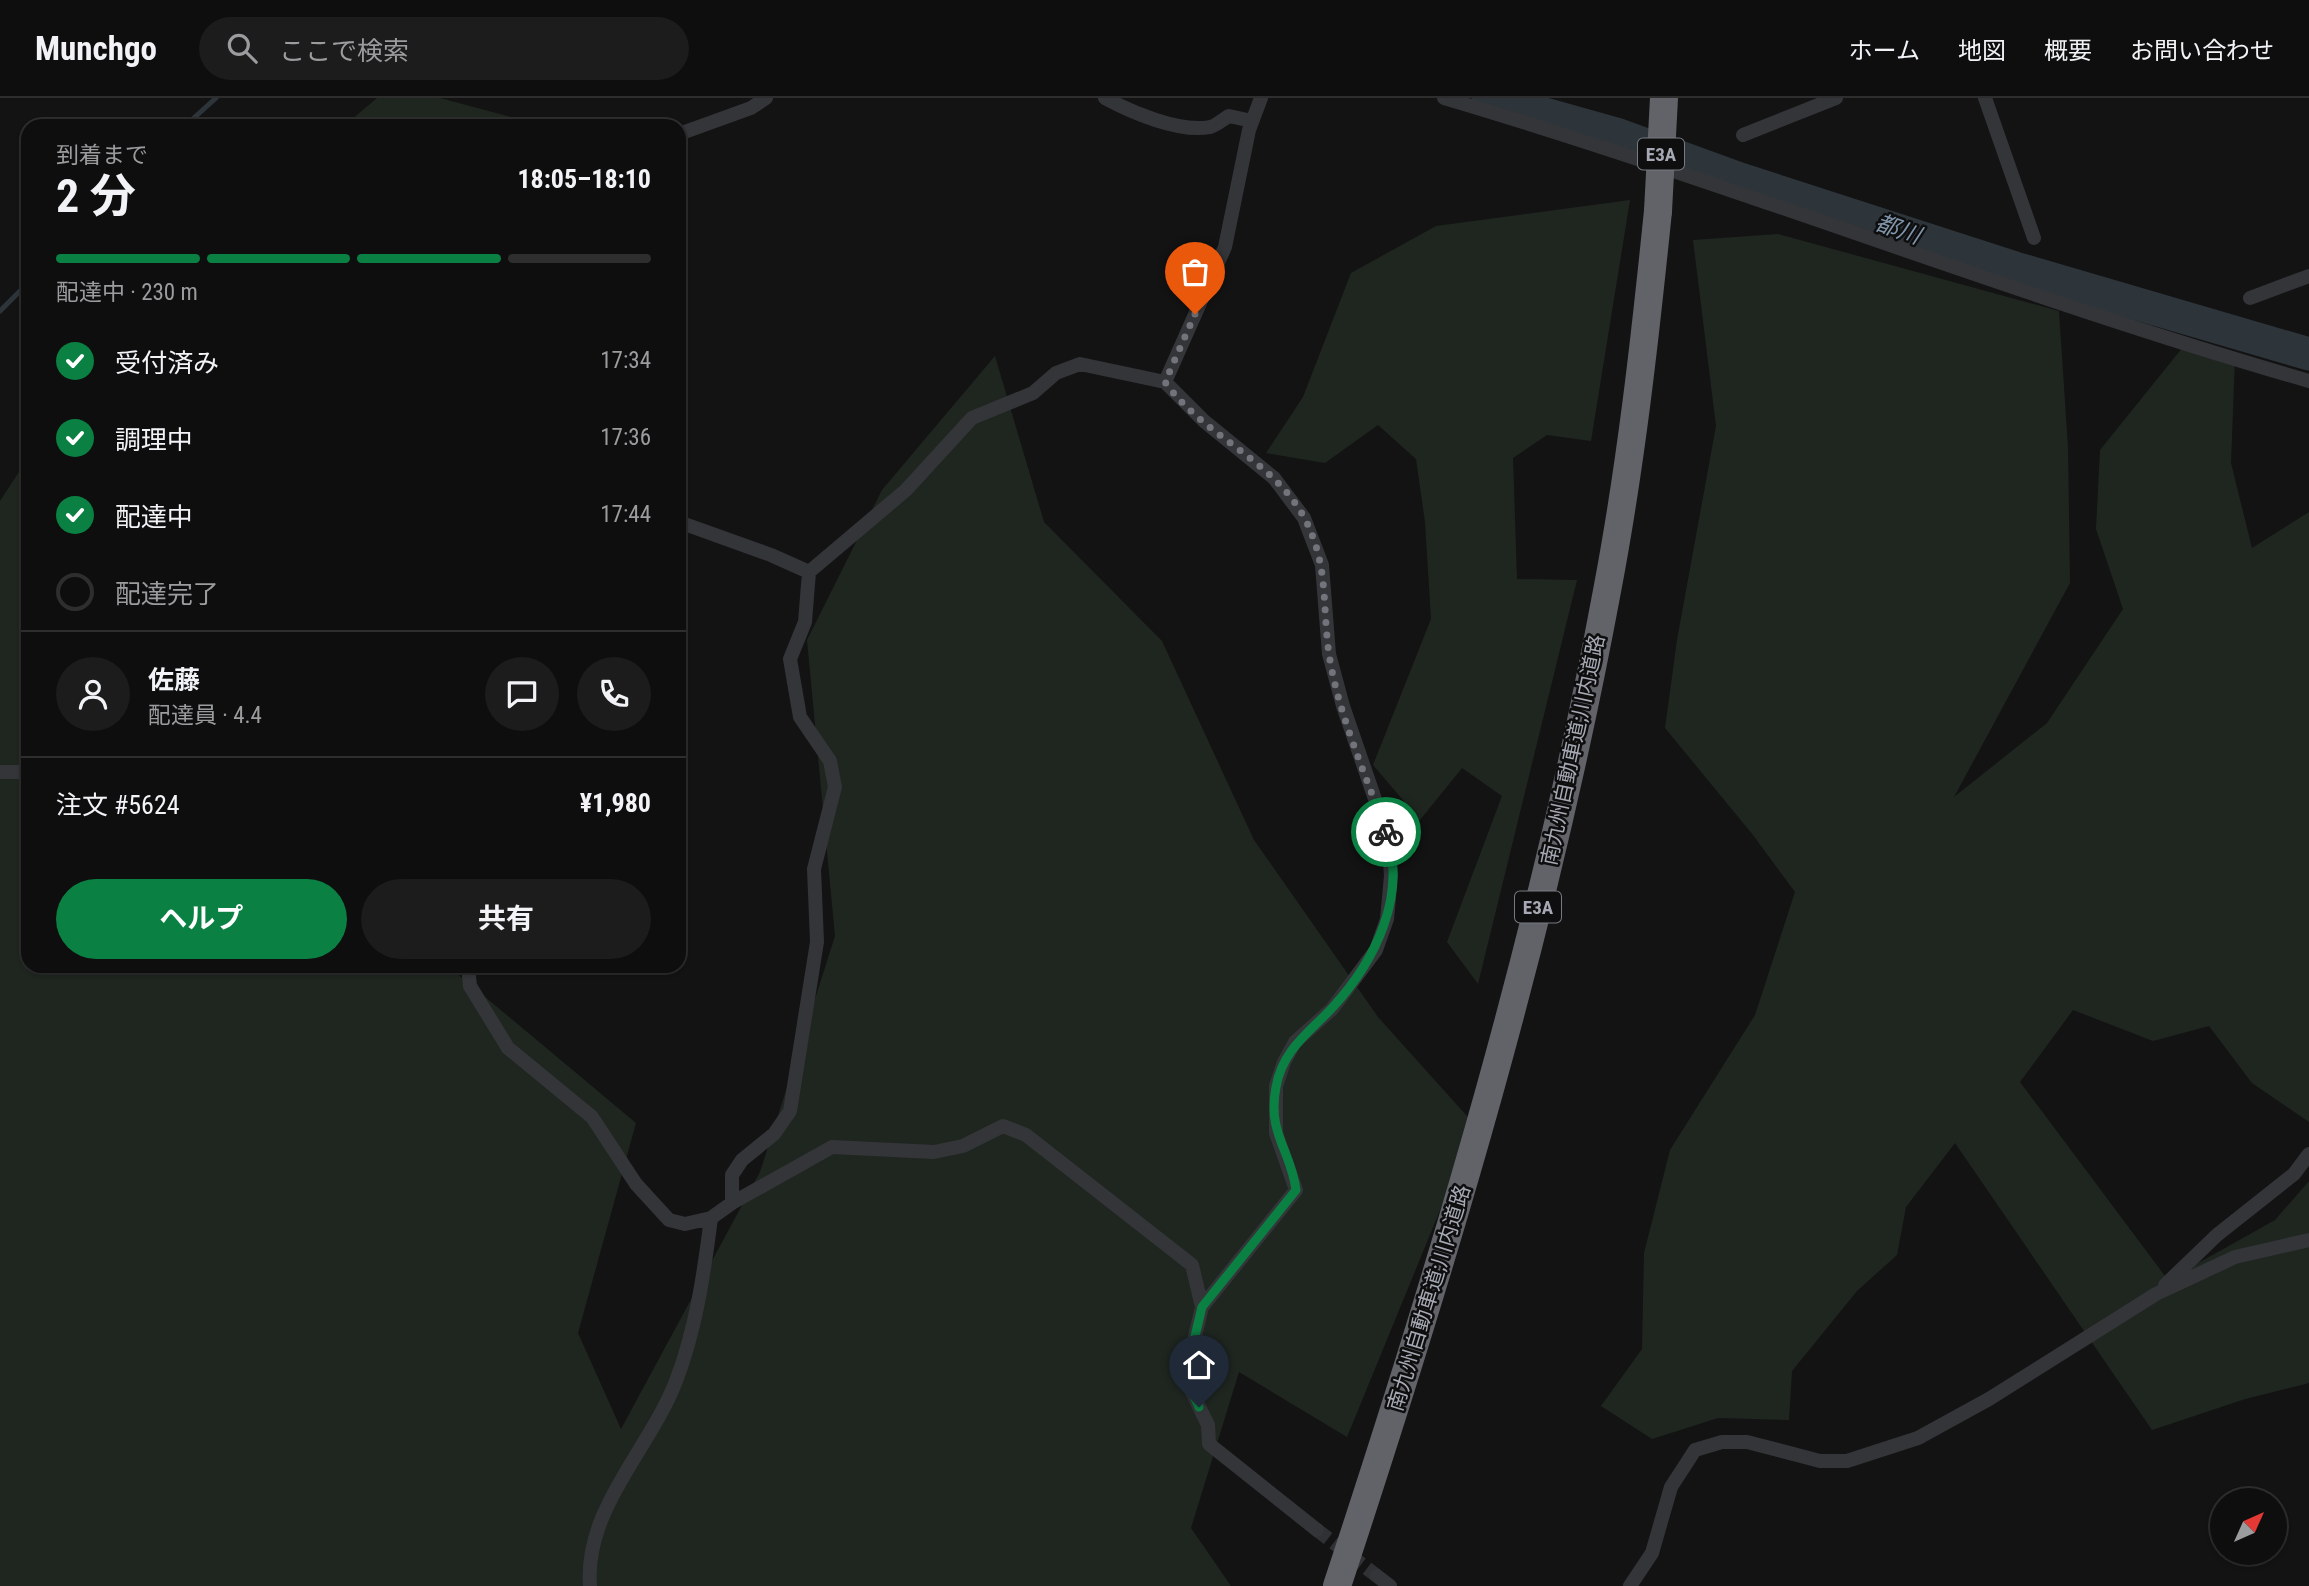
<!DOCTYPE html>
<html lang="ja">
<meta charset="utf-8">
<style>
:root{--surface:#0e0e0f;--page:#1c1c1d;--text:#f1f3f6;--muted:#9b9c9e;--line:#2e2e2f;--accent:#0b8043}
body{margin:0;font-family:"Roboto Condensed","Noto Sans JP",sans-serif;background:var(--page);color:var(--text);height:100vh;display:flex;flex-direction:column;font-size:26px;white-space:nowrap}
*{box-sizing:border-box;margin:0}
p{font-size:23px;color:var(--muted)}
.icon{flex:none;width:38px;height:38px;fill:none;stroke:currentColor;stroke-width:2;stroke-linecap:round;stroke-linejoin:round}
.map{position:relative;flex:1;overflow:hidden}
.drawer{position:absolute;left:21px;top:21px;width:665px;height:854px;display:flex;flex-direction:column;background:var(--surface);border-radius:21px;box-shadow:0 2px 5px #0004,0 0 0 2px var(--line)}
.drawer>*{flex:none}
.needle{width:46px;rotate:45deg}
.buttons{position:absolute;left:2210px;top:1390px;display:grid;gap:14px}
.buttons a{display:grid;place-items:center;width:77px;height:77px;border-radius:50%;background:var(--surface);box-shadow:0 2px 5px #0004,0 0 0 2px var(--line);font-size:35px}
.pin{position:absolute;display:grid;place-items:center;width:60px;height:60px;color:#fff;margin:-72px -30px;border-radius:50% 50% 50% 0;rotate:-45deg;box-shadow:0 0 7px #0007}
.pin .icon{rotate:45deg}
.courier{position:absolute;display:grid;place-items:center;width:70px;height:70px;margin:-35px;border:5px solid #0b8043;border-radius:50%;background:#fff;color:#222;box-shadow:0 2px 9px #0007}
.summary em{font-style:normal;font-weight:700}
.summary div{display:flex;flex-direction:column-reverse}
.summary{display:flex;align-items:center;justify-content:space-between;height:119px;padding:0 35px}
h1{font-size:46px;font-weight:700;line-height:52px}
.bar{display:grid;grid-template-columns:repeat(4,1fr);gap:10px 7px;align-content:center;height:84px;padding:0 35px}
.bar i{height:9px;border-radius:5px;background:var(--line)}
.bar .on{background:var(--accent)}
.bar p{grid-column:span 4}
.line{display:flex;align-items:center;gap:18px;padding:0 35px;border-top:2px solid var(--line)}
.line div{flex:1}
.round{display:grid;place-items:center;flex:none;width:74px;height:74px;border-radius:37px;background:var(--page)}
ol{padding:0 35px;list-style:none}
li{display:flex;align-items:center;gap:21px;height:77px}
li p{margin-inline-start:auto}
li .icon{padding:7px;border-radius:50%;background:var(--accent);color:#fff;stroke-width:4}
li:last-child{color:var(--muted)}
li i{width:38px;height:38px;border:4px solid var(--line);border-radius:50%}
.primary-button{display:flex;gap:14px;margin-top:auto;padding:14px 35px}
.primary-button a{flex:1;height:80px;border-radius:42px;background:var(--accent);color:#fff;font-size:28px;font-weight:700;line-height:80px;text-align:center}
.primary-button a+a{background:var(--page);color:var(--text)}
header{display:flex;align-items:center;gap:42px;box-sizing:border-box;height:98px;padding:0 35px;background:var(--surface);border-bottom:2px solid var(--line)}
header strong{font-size:33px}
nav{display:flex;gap:38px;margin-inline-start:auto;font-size:24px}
.search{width:490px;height:63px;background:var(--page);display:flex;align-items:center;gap:18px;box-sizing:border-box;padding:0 24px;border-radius:38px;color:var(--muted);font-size:26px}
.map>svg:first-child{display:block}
.green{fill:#1f2620}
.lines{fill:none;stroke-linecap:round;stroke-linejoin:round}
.stream{stroke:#2d353b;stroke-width:5}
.river{stroke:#2d353b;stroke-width:33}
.street-tunnel{stroke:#303134;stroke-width:14;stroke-dasharray:14 7;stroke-linecap:butt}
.street{stroke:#343539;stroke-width:14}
.highway{stroke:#616369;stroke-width:28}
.highway-bridge{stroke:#616369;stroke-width:28}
.done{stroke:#73747b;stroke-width:7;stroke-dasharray:0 12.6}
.route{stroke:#0b8043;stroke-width:9}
.labels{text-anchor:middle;stroke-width:5;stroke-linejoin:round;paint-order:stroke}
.shield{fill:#0e0e0f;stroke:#787a82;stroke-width:2}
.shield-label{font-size:19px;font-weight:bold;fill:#a6a9b3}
.street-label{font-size:21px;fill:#a6a9b3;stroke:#0e0e0f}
.water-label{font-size:23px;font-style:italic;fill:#8096ab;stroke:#0e0e0f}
</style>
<header>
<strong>Munchgo</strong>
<div class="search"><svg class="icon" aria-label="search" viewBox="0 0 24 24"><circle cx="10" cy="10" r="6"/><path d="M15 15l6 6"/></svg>ここで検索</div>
<nav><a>ホーム</a><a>地図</a><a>概要</a><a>お問い合わせ</a></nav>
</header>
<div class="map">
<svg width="2309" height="1488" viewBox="0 0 2309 1488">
<rect width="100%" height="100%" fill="#131314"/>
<!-- green -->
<path class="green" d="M377,0H440L544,28H344Z
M1630,102L1591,343L1547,337L1513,360L1517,481L1577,482L1478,886L1447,844L1502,698L1462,670L1420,722L1373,667L1431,521L1425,424L1416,361L1378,327L1325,365L1266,355L1303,299L1351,175L1436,128Z
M1778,136L2059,213L2068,350L2070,485L1954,699L2047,625L2123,511L2096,431L2100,352L2183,249L2235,259L2231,365L2252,450L2309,414V1024L2252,985L2209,928L2153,943L2073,912L2020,984L2168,1182L2275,1122L2309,1083V1285L2245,1301L2152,1332L1955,1045L1906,1109L1897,1157L1857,1193L1792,1273L1789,1322L1718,1320L1652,1341L1601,1308L1642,1251L1644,1155L1670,1052L1755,917L1795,794L1753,737L1665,630L1677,542L1716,328L1693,142Z
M995,258L1044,424L1162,543L1254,742L1378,919L1475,1027L1347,1339L1239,1274L1191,1430L1231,1488H0V403L28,360V868H448L636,1025L578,1235L621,1331L760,1074L835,838L807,542L882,392Z"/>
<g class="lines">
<!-- stream -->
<path class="stream" d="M185,28L216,0
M0,213L28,185"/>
<!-- river -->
<path class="river" d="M1488,0L1619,37L1740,81L2015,170L2309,256"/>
<!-- street-tunnel -->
<path class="street-tunnel" d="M1317,1432L1377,1478"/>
<!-- street -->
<path class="street" d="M1105,0C1131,14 1179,35 1210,29C1216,28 1223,21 1229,18L1252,23
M1444,0C1735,86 2017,199 2309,283
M1985,0L2034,140
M679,36L751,10L766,0
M1743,37L1836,0
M2250,200L2309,178
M1165,284L1225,149L1249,32L1261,0
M679,424L771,457L809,474
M0,674H28
M468,868L470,888L508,950L592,1019L636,1086L669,1122L685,1126L711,1120L732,1105L832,1049L934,1054L963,1048L1003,1028L1026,1037L1192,1167L1202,1209
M732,1105V1077L742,1062L774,1036L790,1013L817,844L814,771L835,689L830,663L800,619L790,561L805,524L809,474L906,392L972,320L1033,295L1056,275L1080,266L1165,284L1204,323L1274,380L1304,420L1322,467L1329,556L1343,608L1388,739L1391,778L1387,821L1376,852L1332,911L1295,944L1284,964L1276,988V1035L1296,1092L1202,1209L1192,1251L1190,1290L1208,1327L1209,1346L1317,1432
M2165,1187L2217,1137L2294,1076L2309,1056
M1377,1478L1390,1488
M590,1488C584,1411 650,1351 676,1283C696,1231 704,1175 711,1120
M1630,1488L1652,1455L1671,1389L1695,1352L1722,1344H1747L1820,1363H1847L1918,1340L1989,1301L2156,1196L2235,1159L2309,1142"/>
<!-- highway -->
<path class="highway" d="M1337,1488C1445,1161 1544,832 1607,493C1631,367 1645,240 1658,113"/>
<!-- highway-bridge -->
<path class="highway-bridge" d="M1658,113L1664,0"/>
</g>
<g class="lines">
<!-- done -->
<path class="done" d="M1195,216L1165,284C1202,337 1274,362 1305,421C1329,468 1322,507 1329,556C1338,616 1366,677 1386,734"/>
<!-- route -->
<path class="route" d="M1199,1309L1190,1290L1192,1251L1202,1209L1296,1092C1291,1052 1267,1036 1276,989C1283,951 1309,935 1333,909C1375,863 1408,797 1386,734"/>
</g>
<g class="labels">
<!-- shield labels -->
<g class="shield">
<rect x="1638" y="40.5" width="46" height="31" rx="5"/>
<rect x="1515" y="793.5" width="46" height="31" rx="5"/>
</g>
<g class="shield-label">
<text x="1661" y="63">E3A</text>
<text x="1538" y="816">E3A</text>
</g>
<!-- street labels -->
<g class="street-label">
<text transform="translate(1573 652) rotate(-78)" y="7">南九州自動車道;川内道路</text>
<text transform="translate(1429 1200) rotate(-73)" y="7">南九州自動車道;川内道路</text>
</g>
<!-- water labels -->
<g class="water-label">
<text transform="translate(1898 131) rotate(19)" y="8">都川</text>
</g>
</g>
</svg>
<div class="buttons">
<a><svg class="needle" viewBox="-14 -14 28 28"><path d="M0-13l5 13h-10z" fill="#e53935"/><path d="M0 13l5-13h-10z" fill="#9b9c9e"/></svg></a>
</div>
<div class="pin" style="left:1195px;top:216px;background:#ea580c"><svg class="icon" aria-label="bag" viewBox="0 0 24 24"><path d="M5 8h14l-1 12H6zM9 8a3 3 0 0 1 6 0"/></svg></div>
<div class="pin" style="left:1199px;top:1309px;background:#1f2937"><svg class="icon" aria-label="home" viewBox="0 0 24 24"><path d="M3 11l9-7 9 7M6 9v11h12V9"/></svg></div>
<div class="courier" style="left:1386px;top:734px"><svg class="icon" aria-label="bike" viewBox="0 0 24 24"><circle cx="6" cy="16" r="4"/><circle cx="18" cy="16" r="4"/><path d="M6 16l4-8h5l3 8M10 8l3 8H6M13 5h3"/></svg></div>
<section class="drawer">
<div class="summary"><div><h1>2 分</h1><p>到着まで</p></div><em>18:05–18:10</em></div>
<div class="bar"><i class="on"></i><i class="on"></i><i class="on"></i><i></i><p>配達中 · 230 m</p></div>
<ol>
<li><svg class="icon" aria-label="check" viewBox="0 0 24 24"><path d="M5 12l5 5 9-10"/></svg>受付済み<p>17:34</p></li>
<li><svg class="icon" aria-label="check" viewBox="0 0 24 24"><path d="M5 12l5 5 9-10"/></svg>調理中<p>17:36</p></li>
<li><svg class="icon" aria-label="check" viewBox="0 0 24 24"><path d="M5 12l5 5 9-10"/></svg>配達中<p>17:44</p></li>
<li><i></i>配達完了</li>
</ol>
<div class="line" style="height:126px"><a class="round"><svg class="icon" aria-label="person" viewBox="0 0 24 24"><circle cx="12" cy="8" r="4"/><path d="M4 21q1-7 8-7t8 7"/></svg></a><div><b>佐藤</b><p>配達員 · 4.4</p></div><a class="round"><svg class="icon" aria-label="chat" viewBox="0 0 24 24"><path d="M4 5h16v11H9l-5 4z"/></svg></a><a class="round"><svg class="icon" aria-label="phone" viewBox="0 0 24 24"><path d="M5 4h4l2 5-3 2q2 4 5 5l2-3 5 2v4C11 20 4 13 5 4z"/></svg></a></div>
<div class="line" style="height:91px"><div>注文 #5624</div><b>¥1,980</b></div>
<div class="primary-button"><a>ヘルプ</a><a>共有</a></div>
</section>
</div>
